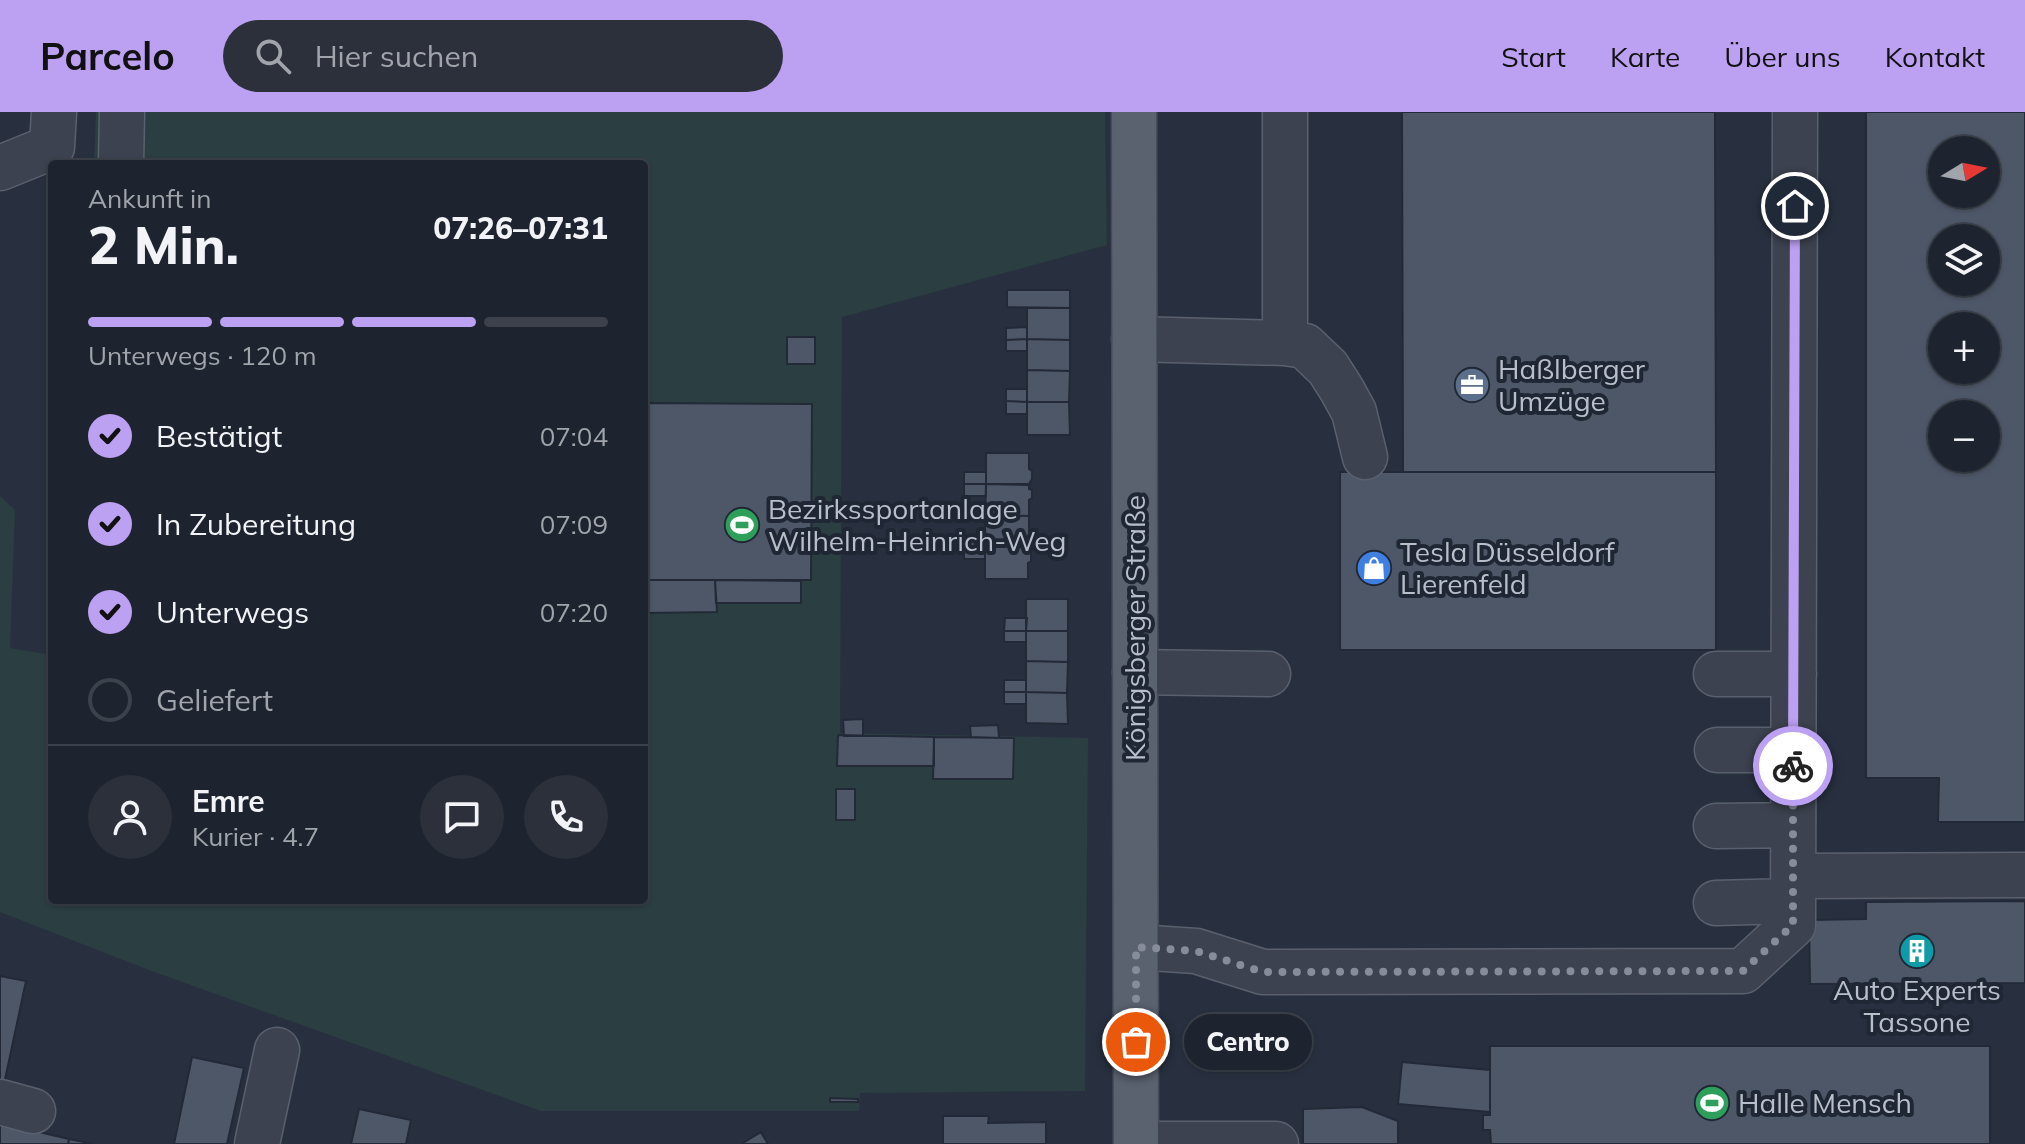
<!DOCTYPE html>
<html lang="de">
<meta charset="utf-8">
<style>
:root{--surface:#1e242f;--page:#2b303b;--text:#f1f3f6;--muted:#a1a4aa;--line:#3c414b;--accent:#bca0f2}
body{margin:0;font-family:Mulish,sans-serif;background:var(--page);color:var(--text);height:100vh;display:flex;flex-direction:column;font-size:30px;white-space:nowrap}
*{box-sizing:border-box;margin:0}
p{font-size:26px;color:var(--muted)}
.icon{flex:none;width:44px;height:44px;fill:none;stroke:currentColor;stroke-width:2;stroke-linecap:round;stroke-linejoin:round}
.map{position:relative;flex:1;overflow:hidden}
.drawer{position:absolute;left:48px;top:48px;width:600px;height:744px;display:flex;flex-direction:column;background:var(--surface);border-radius:8px;box-shadow:0 2px 6px #0004,0 0 0 2px var(--line)}
.drawer>*{flex:none}
.needle{width:52px;rotate:80deg}
.controls{position:absolute;left:1928px;top:24px;display:grid;gap:16px}
.controls a{display:grid;place-items:center;width:72px;height:72px;border-radius:50%;background:var(--surface);box-shadow:0 2px 6px #0004,0 0 0 2px var(--line);font-size:40px}
.pin{position:absolute;display:grid;place-items:center;width:68px;height:68px;color:#fff;margin:-34px;border:4px solid #fff;border-radius:50%;box-shadow:0 2px 8px #0007}
.courier{position:absolute;display:grid;place-items:center;width:80px;height:80px;margin:-40px;border:6px solid #bca0f2;border-radius:50%;background:#fff;color:#222;box-shadow:0 2px 10px #0007}
.bubble{position:absolute;height:56px;border-radius:28px;background:var(--surface);box-shadow:0 2px 6px #0004,0 0 0 2px var(--line);font-size:26px;font-weight:800;line-height:56px;text-align:center}
.overview em{font-style:normal;font-weight:800}
.overview div{display:flex;flex-direction:column-reverse}
.overview{display:flex;align-items:center;justify-content:space-between;height:136px;padding:0 40px}
h1{font-size:52px;font-weight:800;line-height:60px}
.bar{display:grid;grid-template-columns:repeat(4,1fr);gap:12px 8px;align-content:center;height:96px;padding:0 40px}
.bar i{height:10px;border-radius:6px;background:var(--line)}
.bar .active{background:var(--accent)}
.bar p{grid-column:span 4}
.line{display:flex;align-items:center;gap:20px;padding:0 40px;border-top:2px solid var(--line)}
.line div{flex:1}
.round{display:grid;place-items:center;flex:none;width:84px;height:84px;border-radius:42px;background:var(--page)}
ol{padding:0 40px;list-style:none}
li{display:flex;align-items:center;gap:24px;height:88px}
li p{margin-inline-start:auto}
li .icon{padding:8px;border-radius:50%;background:var(--accent);color:#111;stroke-width:4}
li:last-child{color:var(--muted)}
li i{width:44px;height:44px;border:4px solid var(--line);border-radius:50%}
header{display:flex;align-items:center;gap:48px;box-sizing:border-box;height:112px;padding:0 40px;background:var(--accent);color:#111}
header strong{font-size:38px}
nav{display:flex;gap:44px;margin-inline-start:auto;font-size:28px}
.search{width:560px;height:72px;background:var(--page);display:flex;align-items:center;gap:20px;box-sizing:border-box;padding:0 28px;border-radius:44px;color:var(--muted);font-size:30px}
.map>svg:first-child{display:block}
.green{fill:#2b3e41}
.building{fill:#4e5768;stroke:#232936;stroke-width:2;fill-rule:evenodd}
.lines{fill:none;stroke-linecap:round;stroke-linejoin:round}
.minor-casing{stroke:#5a606d;stroke-width:47}
.major-casing{stroke:#454b58;stroke-width:47}
.minor{stroke:#3c424f;stroke-width:44}
.major{stroke:#5a616f;stroke-width:44}
.done{stroke:#868c99;stroke-width:8;stroke-dasharray:0 14.4}
.route{stroke:#bca0f2;stroke-width:10}
.labels{text-anchor:middle;stroke-width:8;stroke-linejoin:round;paint-order:stroke}
.poi-label{font-size:28px;fill:#b8beca;stroke:#202734;text-anchor:start}
.street-label{font-size:28px;fill:#b8beca;stroke:#202734}
</style>
<header>
<strong>Parcelo</strong>
<div class="search"><svg class="icon" aria-label="search" viewBox="0 0 24 24"><circle cx="10" cy="10" r="6"/><path d="M15 15l6 6"/></svg>Hier suchen</div>
<nav><a>Start</a><a>Karte</a><a>Über uns</a><a>Kontakt</a></nav>
</header>
<div class="map">
<svg width="2025" height="1032" viewBox="0 0 2025 1032">
<rect width="100%" height="100%" fill="#28303f"/>
<!-- green -->
<path class="green" d="M96,0H1105L1107,133L842,205L840,621L1088,626L1085,979L860,981L859,999H541L149,858L0,800V384L15,398L10,536L52,543V788H644V52H94Z"/>
<!-- building -->
<path class="building" d="M1402,0H1715L1716,360H1403Z
M1866,0H2025V710H1938L1939,666H1866ZM1942,38H1986V82H1942ZM1942,126H1986V170H1942ZM1942,214H1986V258H1942ZM1942,302H1986V346H1942Z
M1007,178H1070V196L1007,195Z
M1027,196H1070V228L1027,227Z
M1027,215V227L1006,228V216Z
M787,225H815V252H787Z
M1027,227L1070,228V259L1027,258Z
M1027,227V239H1006V228Z
M1027,258L1070,259L1069,290H1027Z
M1006,277H1027V290L1006,289Z
M1006,289L1027,290V302H1006Z
M1027,290H1069L1070,323H1027Z
M645,291L812,292L811,468H644Z
M986,341H1029V357L1032,359V367L1029,372H986Z
M964,360H986V372H964Z
M1340,360H1716V538H1340Z
M964,372H986V384H964Z
M986,372L1029,373V377L1032,378V386L1029,388V404L985,403Z
M985,403L1029,404V419L1031,421V429L1029,431V435L985,434Z
M964,423H985V434H964Z
M964,434H985V447H964Z
M985,434L1029,435L1028,439L1031,441V449L1028,451V467H985Z
M644,468H715L717,500L644,501Z
M715,468L801,469V491H716Z
M1026,487H1068V519H1026Z
M1005,506H1027L1026,519H1004Z
M1004,519H1026V530H1004Z
M1026,519H1068V550L1026,549Z
M1026,549L1068,550L1067,581L1026,580Z
M1004,568H1026V580H1004Z
M1004,580H1026V592H1004Z
M1026,580L1067,581L1068,612L1026,611Z
M863,607V624H844L843,608Z
M998,613L999,626L971,625L970,614Z
M838,623L934,625V654H837Z
M934,625L1014,626L1013,667H933Z
M836,677H855V708H836Z
M2025,789V871L1810,872L1809,808L1866,807V790Z
M0,864L26,869L3,977L0,976Z
M1490,934H1990V1032H1491L1490,1018H1483V1003H1490Z
M192,945L244,956L227,1032H174Z
M1402,950L1490,958V1000L1398,992Z
M830,986L858,987V990H830Z
M1362,995L1398,1009V1032H1303V997Z
M359,997L411,1008L406,1032H351Z
M943,1004H989L988,1011L1046,1010V1032H943Z
M0,1011L69,1027L68,1032H0Z
M761,1020L768,1032H743V1031Z
M69,1027L94,1032H68Z"/>
<g class="lines">
<defs>
<path id="minor" d="M1285,0V231
M121,52L122,0
M0,56L52,35L54,0
M1134,227L1285,231L1305,234L1328,256L1342,278L1354,300L1365,345
M1135,560L1268,562
M1716,562H1794
M1717,638H1794
M1716,714L1793,713
M1794,764L2025,763
M1716,791L1793,789
M1136,835L1196,839L1263,860L1743,859L1793,813L1795,0
M0,990L33,999
M257,1032L277,938
M1157,1032H1276"/>
<path id="major" d="M1134,0L1136,1032"/>
</defs>
<!-- minor casing -->
<use href="#minor" class="minor-casing"/>
<!-- major casing -->
<use href="#major" class="major-casing"/>
<!-- minor -->
<use href="#minor" class="minor"/>
<!-- major -->
<use href="#major" class="major"/>
</g>
<g class="lines">
<!-- done -->
<path class="done" d="M1136,930V835L1196,839L1263,860L1743,859L1793,813V654"/>
<!-- route -->
<path class="route" d="M1793,654L1795,94"/>
</g>
<!-- icons -->
<defs>
<symbol id="office-disc" viewBox="-11 -11 22 22"><circle r="9.5" fill="#5c6f8a" stroke="#202734"/><path d="M-6-3h4V-5.5h4V-3h4V5H-6ZM-1-4.5V-3h2v-1.5ZM-6 0V1H6V0Z" fill="#fff"/></symbol>
<symbol id="stadium-disc" viewBox="-11 -11 22 22"><circle r="9.5" fill="#2e9e5b" stroke="#202734"/><path d="M0-5a6.5 5 0 1 0 0 10a6.5 5 0 1 0 0-10ZM-3.5-1.8h7v3.6h-7Z" fill="#fff"/></symbol>
<symbol id="shop-disc" viewBox="-11 -11 22 22"><circle r="9.5" fill="#3f7fe0" stroke="#202734"/><path d="M-5-2.5h2.3a2.7 3.5 0 0 1 5.4 0H5L5.5 6h-11ZM-1.5-2.5h3a1.5 2.3 0 0 0-3 0Z" fill="#fff"/></symbol>
<symbol id="building-disc" viewBox="-11 -11 22 22"><circle r="9.5" fill="#0f9aa8" stroke="#202734"/><path d="M-4-6H4V6H1V3H-1V6H-4ZM-2.5-4.3h1.7v1.8h-1.7ZM.8-4.3h1.7v1.8H.8ZM-2.5-1h1.7V.8h-1.7ZM.8-1h1.7V.8H.8Z" fill="#fff"/></symbol>
</defs>
<g fill-rule="evenodd">
<use href="#office-disc" x="1452" y="253" width="40" height="40"/>
<use href="#stadium-disc" x="722" y="393" width="40" height="40"/>
<use href="#shop-disc" x="1354" y="436" width="40" height="40"/>
<use href="#building-disc" x="1897" y="819" width="40" height="40"/>
<use href="#stadium-disc" x="1692" y="971" width="40" height="40"/>
</g>
<g class="labels">
<!-- poi labels -->
<g class="poi-label">
<text x="1498" y="267">Haßlberger<tspan x="1498" dy="32">Umzüge</tspan></text>
<text x="768" y="407">Bezirkssportanlage<tspan x="768" dy="32">Wilhelm-Heinrich-Weg</tspan></text>
<text x="1400" y="450">Tesla Düsseldorf<tspan x="1400" dy="32">Lierenfeld</tspan></text>
<text x="1917" y="888" text-anchor="middle">Auto Experts<tspan x="1917" dy="32">Tassone</tspan></text>
<text x="1738" y="1001">Halle Mensch</text>
</g>
<!-- street labels -->
<g class="street-label">
<text transform="translate(1135 516) rotate(-90)" y="10">Königsberger Straße</text>
</g>
</g>
</svg>
<div class="controls">
<a><svg class="needle" viewBox="-14 -14 28 28"><path d="M0-13l5 13h-10z" fill="#e53935"/><path d="M0 13l5-13h-10z" fill="#a1a4aa"/></svg></a>
<a><svg class="icon" aria-label="layers" viewBox="0 0 24 24"><path d="M12 4l9 5-9 5-9-5zM3 14l9 5 9-5"/></svg></a>
<a>+</a>
<a>−</a>
</div>
<div class="pin" style="left:1136px;top:930px;background:#ea580c"><svg class="icon" aria-label="bag" viewBox="0 0 24 24"><path d="M5 8h14l-1 12H6zM9 8a3 3 0 0 1 6 0"/></svg></div>
<div class="pin" style="left:1795px;top:94px;background:#1f2937"><svg class="icon" aria-label="home" viewBox="0 0 24 24"><path d="M3 11l9-7 9 7M6 9v11h12V9"/></svg></div>
<div class="courier" style="left:1793px;top:654px"><svg class="icon" aria-label="bike" viewBox="0 0 24 24"><circle cx="6" cy="16" r="4"/><circle cx="18" cy="16" r="4"/><path d="M6 16l4-8h5l3 8M10 8l3 8H6M13 5h3"/></svg></div>
<div class="bubble" style="left:1184px;top:902px;width:128px">Centro</div>
<section class="drawer">
<div class="overview"><div><h1>2 Min.</h1><p>Ankunft in</p></div><em>07:26–07:31</em></div>
<div class="bar"><i class="active"></i><i class="active"></i><i class="active"></i><i></i><p>Unterwegs · 120 m</p></div>
<ol>
<li><svg class="icon" aria-label="check" viewBox="0 0 24 24"><path d="M5 12l5 5 9-10"/></svg>Bestätigt<p>07:04</p></li>
<li><svg class="icon" aria-label="check" viewBox="0 0 24 24"><path d="M5 12l5 5 9-10"/></svg>In Zubereitung<p>07:09</p></li>
<li><svg class="icon" aria-label="check" viewBox="0 0 24 24"><path d="M5 12l5 5 9-10"/></svg>Unterwegs<p>07:20</p></li>
<li><i></i>Geliefert</li>
</ol>
<div class="line" style="height:144px"><a class="round"><svg class="icon" aria-label="person" viewBox="0 0 24 24"><circle cx="12" cy="8" r="4"/><path d="M4 21q1-7 8-7t8 7"/></svg></a><div><b>Emre</b><p>Kurier · 4.7</p></div><a class="round"><svg class="icon" aria-label="chat" viewBox="0 0 24 24"><path d="M4 5h16v11H9l-5 4z"/></svg></a><a class="round"><svg class="icon" aria-label="phone" viewBox="0 0 24 24"><path d="M5 4h4l2 5-3 2q2 4 5 5l2-3 5 2v4C11 20 4 13 5 4z"/></svg></a></div>
</section>
</div>
